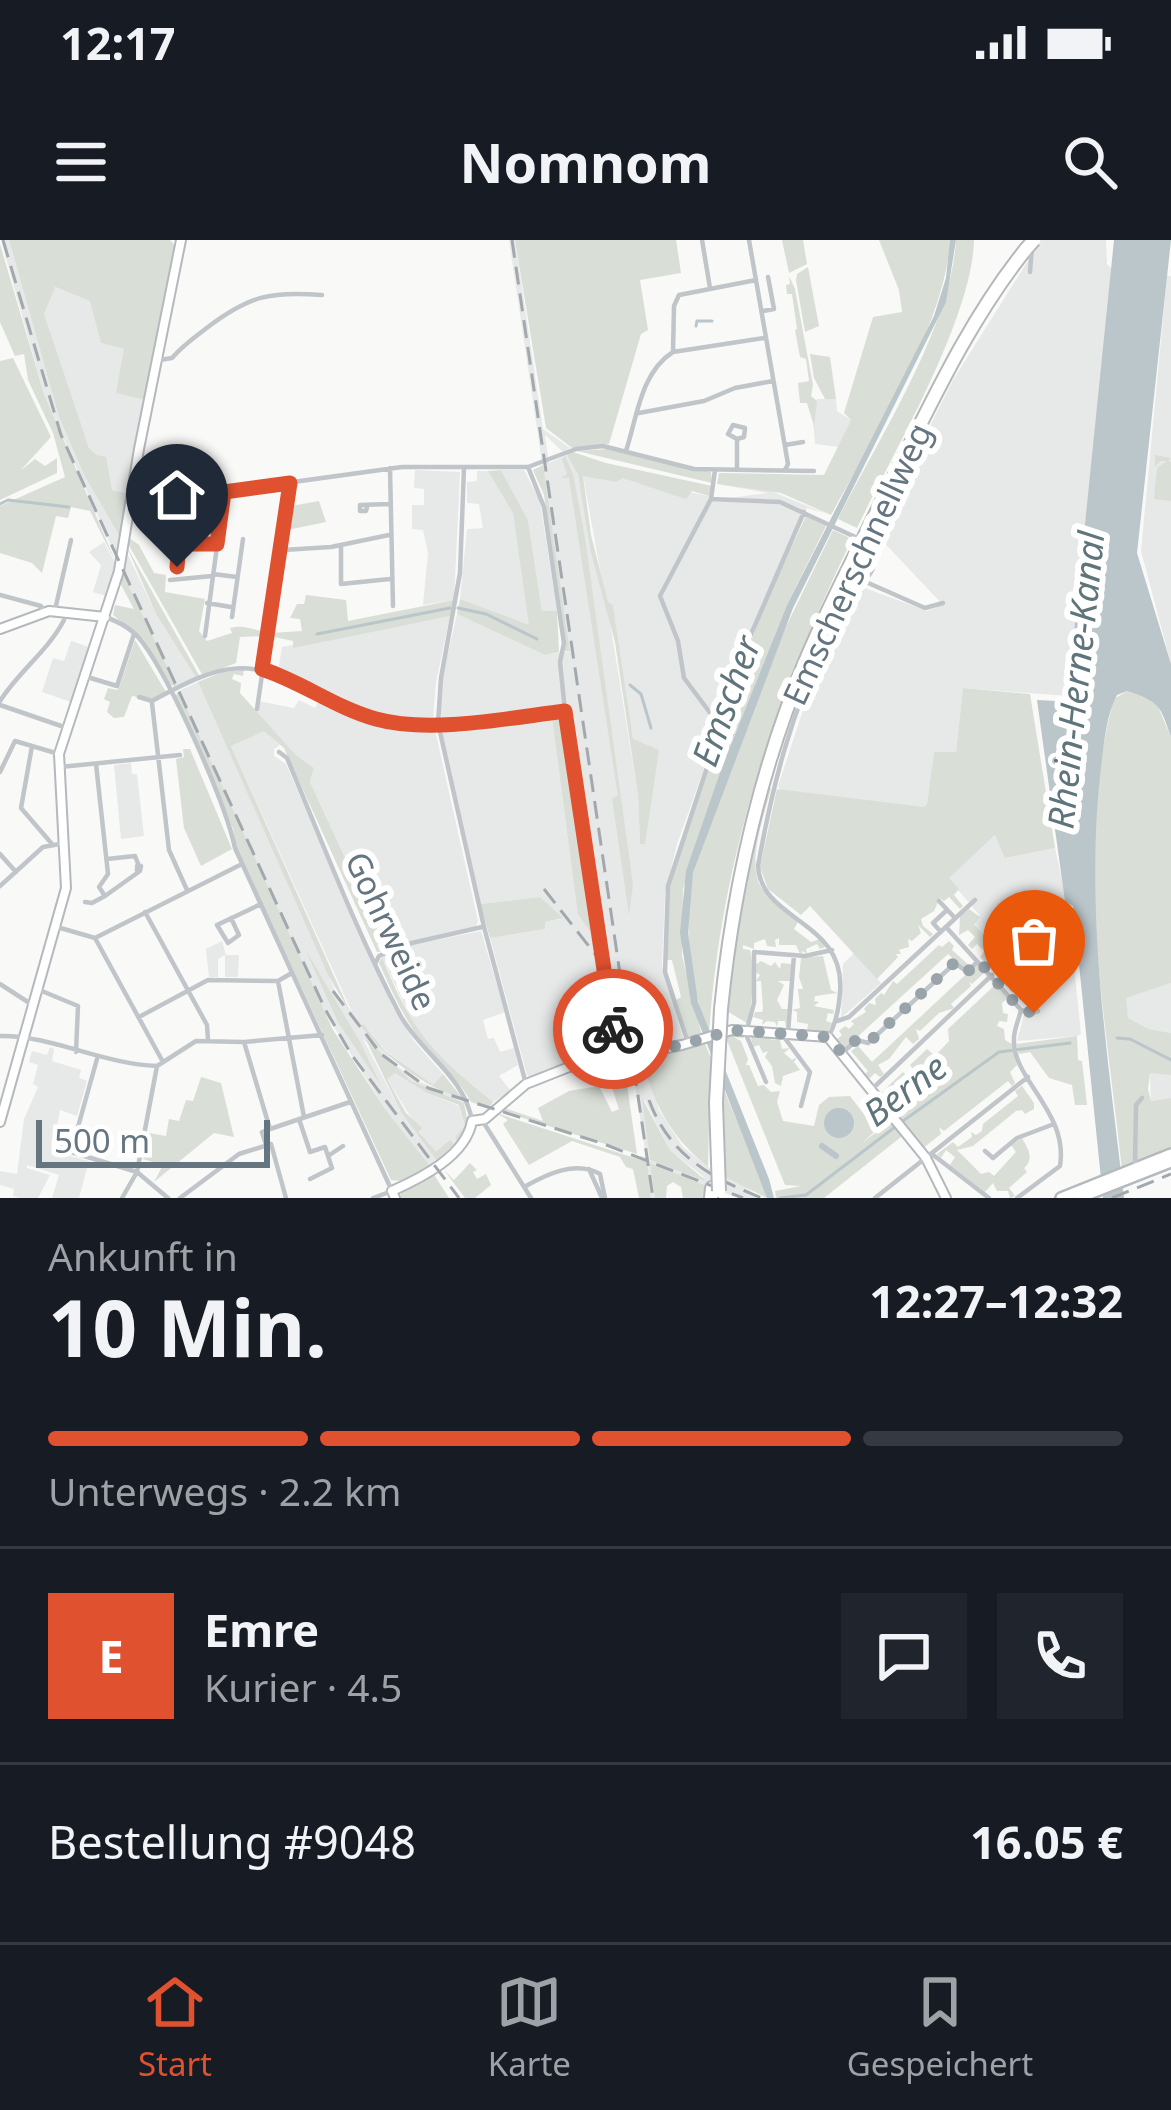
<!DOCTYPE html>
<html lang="de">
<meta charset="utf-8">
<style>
:root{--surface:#171b24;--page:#20242c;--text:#f1f3f6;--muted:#9ea1a6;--line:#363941;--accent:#e0512f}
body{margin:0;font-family:"Noto Sans",sans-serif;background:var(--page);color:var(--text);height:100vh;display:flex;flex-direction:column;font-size:45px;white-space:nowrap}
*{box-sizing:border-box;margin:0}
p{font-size:39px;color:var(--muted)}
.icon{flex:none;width:66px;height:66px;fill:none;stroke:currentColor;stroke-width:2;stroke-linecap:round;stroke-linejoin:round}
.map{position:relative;height:958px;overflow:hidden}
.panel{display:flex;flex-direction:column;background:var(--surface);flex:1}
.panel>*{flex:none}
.scale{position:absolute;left:36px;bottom:30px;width:234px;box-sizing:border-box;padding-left:12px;border:6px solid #657681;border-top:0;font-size:33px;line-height:42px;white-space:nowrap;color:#657681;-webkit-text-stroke:9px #fff;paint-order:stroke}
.pin{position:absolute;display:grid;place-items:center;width:102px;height:102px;color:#fff;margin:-123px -51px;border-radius:50% 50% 50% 0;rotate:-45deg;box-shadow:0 0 12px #0007}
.pin .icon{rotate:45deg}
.courier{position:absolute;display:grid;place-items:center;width:120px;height:120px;margin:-60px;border:9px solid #e0512f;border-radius:50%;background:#fff;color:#222;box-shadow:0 3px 15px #0007}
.overview em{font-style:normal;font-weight:700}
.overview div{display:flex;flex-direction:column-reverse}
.overview{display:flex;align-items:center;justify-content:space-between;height:204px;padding:0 48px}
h1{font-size:78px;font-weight:700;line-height:90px}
.bar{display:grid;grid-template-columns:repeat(4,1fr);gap:18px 12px;align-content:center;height:144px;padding:0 48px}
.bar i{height:15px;border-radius:9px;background:var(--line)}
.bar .on{background:var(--accent)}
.bar p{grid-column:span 4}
.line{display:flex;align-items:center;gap:30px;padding:0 48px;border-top:3px solid var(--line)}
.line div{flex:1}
.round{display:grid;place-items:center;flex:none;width:126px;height:126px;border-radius:0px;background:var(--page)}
.status{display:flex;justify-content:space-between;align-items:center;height:84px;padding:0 60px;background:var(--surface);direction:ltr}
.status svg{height:33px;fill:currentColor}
header{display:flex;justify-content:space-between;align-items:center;height:156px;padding:0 48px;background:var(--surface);font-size:54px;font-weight:700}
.menu{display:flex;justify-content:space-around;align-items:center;height:168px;border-top:3px solid var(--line);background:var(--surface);font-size:33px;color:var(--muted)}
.menu a{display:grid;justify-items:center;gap:6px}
.menu .on{color:var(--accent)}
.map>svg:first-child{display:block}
.built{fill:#e7e8e8;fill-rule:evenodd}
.green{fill:#d9ded6}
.water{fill:#bac6ca}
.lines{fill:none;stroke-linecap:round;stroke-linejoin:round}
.stream{stroke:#bac6ca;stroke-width:3}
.canal{stroke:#bac6ca;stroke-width:6}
.secondary-casing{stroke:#b3b9bd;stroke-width:12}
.primary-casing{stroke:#b4b9bd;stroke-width:14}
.highway-casing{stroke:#b4b8bc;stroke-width:16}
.street{stroke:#c0c5c9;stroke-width:4.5}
.secondary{stroke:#fff;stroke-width:8}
.primary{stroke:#fff;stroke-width:9}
.highway{stroke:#fff;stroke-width:12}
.rail{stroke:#a2a9ae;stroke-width:3;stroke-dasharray:18 9;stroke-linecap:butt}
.highway-bridge-casing{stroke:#b4b8bc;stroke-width:16;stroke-linecap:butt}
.street-bridge{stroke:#c0c5c9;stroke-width:4.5}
.highway-bridge{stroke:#fff;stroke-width:12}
.done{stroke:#99a4aa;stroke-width:12;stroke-dasharray:0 21.6}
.route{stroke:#e0512f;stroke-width:15}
.labels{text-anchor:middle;stroke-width:12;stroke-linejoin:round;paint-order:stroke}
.street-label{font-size:33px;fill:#657681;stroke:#fff}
.water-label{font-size:36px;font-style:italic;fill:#5f757b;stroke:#fff}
</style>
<div class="status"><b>12:17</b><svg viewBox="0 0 49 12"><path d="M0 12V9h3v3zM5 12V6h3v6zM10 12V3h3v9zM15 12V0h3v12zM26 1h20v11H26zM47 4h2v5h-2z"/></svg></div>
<header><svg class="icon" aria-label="menu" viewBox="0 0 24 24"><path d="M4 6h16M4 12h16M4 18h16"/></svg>Nomnom<svg class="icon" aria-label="search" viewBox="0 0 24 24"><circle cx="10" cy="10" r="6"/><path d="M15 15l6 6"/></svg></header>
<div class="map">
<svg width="1171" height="958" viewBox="0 0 1171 958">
<rect width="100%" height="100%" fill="#f9f9f7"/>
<!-- built -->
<path class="built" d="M1,0H9L59,177L84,235L122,301L118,322L44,154Z
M509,0H515L543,189L570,208L563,212L545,195L549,223L567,215L578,235L590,309L604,352L583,235L616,242L623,237L721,259L768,253L717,244L766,249L827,274L807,268L762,368L677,604L665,654L662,726L684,801L641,810L659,870L683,907L708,927L742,944L760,958H738L651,924L655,958H651L647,922L640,919V916L646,917L630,811L573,824L532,839L527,835L490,698L544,689L545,682L561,679L540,657L480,664L440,489L442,438L457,374L545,415L570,411ZM607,364L613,365L633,500L650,558L644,604L640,603L638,555ZM644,859L670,910L705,938L650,920Z
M1041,0H1106L1107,24L1112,29L1071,421L1084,435L1082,457L963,448L956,513L934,512L927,564L924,568L781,550L778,546L816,431L845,371L865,348L927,371L943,365L876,294L953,140Z
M1167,36H1171V424L1141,311Z
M54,47L91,61L101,103L124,109L146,160L127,253L112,250L109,235L89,208L66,142L44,74Z
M817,159H836L837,171L851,180L838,207L815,204L813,179Z
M415,230L460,232L454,360L423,365L428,313L423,290L412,289V265H424V249L414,248Z
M501,230H524L540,261L557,371H542L528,280Z
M477,231H488L513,272L530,386L460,359L467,289L483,288L479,264L467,263V242L477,241Z
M104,302L116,325L106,356L93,352L101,325L89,312Z
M125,309L156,374L197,439L177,447L121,330Z
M450,376L436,442L433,480L400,481L374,475L278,432L282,407Z
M71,401L89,407L71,462L42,452L53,418L64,421Z
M198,442L338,757L352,772L231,506L264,490L280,505L274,509V516L286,524L392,765L414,801L443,834L434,846L422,839L385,810L364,785L396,825L418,841L463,859L464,863L410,840L363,799L401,872L436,919L430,926L385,869L321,766L179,451Z
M321,457L370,481L435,490L478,681L476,686L380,712L375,698L382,696L310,542L314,528L296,515L256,471L258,461L294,468L299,460L315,468Z
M131,523L132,534H137L144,596L121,599L114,525Z
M996,594L1005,618L1055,608L1068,668L1081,794L1077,796L1017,801L1024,775L1036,770L1038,751L1005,704L999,710L974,683L980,676L948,638Z
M481,691L505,772L483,780L488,799L494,798L500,812L514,808L518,825L499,836L511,851L493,862L453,832L428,805L409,775L382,717L407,706Z
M222,701L226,715H239L238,737H225V715L218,719V737H209L206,709Z
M855,712L881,743L841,778L843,724Z
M1171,743V793L1149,789L1128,778L1125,758Z
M50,807L54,809L52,821L81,830L79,838L87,841L77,876L60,870L57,887L73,891L66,915L89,921L79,958H52L59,935L27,925V928L50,935L38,958H19L13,956L14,949L0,945V931L17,934L24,879L38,847L33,844L38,825L29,822L32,811L47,815Z
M1158,831L1171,835V858L1151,861L1150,833Z
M394,832L427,853L459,866L465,887L455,897L458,900L454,904L450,900L436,913L427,903L387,839Z"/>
<!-- green -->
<path class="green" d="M9,0H170L176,7L146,160L116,153L124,109L101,103L90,61L55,47L44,74L89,208L96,215L106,217L112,250L127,253L121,299L84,235L59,177Z
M515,0H676L681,33L640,40L648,90L641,94L609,204L572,208L546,188Z
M782,0H803L807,24L789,33Z
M879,0H950C946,83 872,200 831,275L781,253L717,244L719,233L824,235L851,180L844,173L873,77L902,72L899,50Z
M956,0H974C972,80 893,213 857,288L838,279C878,200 951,87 956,0Z
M0,4L44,154L117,325L90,271L71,267L68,278L56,276L42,333L32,323L0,313V266L65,237L53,193L28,140L24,114L15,116L0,82Z
M808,27L819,86L805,92L796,40L797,34Z
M789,36L795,49L813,145L811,156L817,161L814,186L807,163H800L798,143L809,141L806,119L800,117L795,90L797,89L792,54H787L786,45L790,44Z
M810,114L830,117L836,159H825L814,138Z
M13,118L51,197L20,231L35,219L45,226L57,218V233L0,260V121Z
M608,209L711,232L712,243L577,211Z
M573,212L606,223L712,246L709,256L692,251L686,259L623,238L616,242L583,236L591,295L608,362L613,365L633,499L659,510L645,604H640L638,555L615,402L590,309L578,235L567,215Z
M1155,215L1171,218L1168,221L1171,222V261L1154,259L1157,228L1167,221H1160L1155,227Z
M565,216L573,234L585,298L633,645L629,675L612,558L618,556L569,238H561L567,234L562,219Z
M543,225L570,411H563L566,402L544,255L533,230Z
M501,230L528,280L542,371H557L559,412L545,415L457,374L460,359L529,385L513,273L488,231Z
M319,261L326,282L287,290L291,266Z
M806,276L826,286L787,365L722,527L683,649L682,716L702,796L689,800L676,760L681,757L672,720H666L669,653L677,613L763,368Z
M833,290L852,299C775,458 721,617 709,794C689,743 683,687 693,633L781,397Z
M128,297L139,305L154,333L166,335L165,352L205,359L199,391L207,401L232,393L230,388C245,384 252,390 266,392L265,396L240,397L236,423L203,436L127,302Z
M126,305L200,437L197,439L156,374Z
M121,330L177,447L170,445L143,399L113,375L115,365L134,369L120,343Z
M306,355L346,360L348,381L454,360L450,376L293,408V401L270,396L271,393L302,391L300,379L290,378L297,364H304Z
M135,400L166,452L153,459L132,456L124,477L114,478L107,472L110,462L104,459L108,448L117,450L120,445Z
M244,429L243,436L234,434L232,439L241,443L240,453L296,515L314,528L310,542L382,697L375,699L380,712H377L284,508L264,491L231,506L351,774L328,735L198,442L220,433Z
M963,448L1030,454L1055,608L1005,618L995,595L949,638L959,649L954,655L963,666L960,669L949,657L944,661L940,658L934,671L921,679L923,686L933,694L930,697L918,685L921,693L912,701L908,699L909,707L899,710L901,714H896L898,717L877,739L810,666L801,675L768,649L760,627L777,549L924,567L927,564L934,512H956Z
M179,451L333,790L385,869L430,926C419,936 406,943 391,940L236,607L233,589L175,456Z
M1127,451L1156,462L1171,497V743L1126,758L1128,778L1149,789L1171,793V835L1150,833L1148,849L1151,861L1171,858V907L1122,930C1106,777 1072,610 1114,459Z
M564,474L598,703L578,674L552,476Z
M183,509H190L232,609L201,626L184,588L176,519L184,517Z
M766,547L771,548C765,575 746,621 761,647C769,660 787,670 799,680L794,689L811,702L820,699L825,707L820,709L817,704L806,709L807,714L803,711L800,714L796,705H779V698L775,700L776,707L767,706L765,699L754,703V709L743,705V709L750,710C755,733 753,760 747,783L725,770L736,686Z
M540,657L563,678L545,682V689L490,698L480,664Z
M969,669L980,677L974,684L999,710L1006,703C1025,724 1053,749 1031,772L1028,768L1031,764L1019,759L1024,748L1012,752L1009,749L1014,744L1007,738L1002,741L999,738L1009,729L1000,720L991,729L980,717L984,711L977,704L972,709L968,705L975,697L968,690L959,695L960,677Z
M949,701L954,706L952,710L970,726L963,728L948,714L843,810L835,801L842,795L839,791L845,786L849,789L854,784L851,781L866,772L864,769L869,763L876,765L875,759L881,753L884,755L893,741L897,744L939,705L942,707Z
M305,709L360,802L381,846L338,782Z
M823,716L831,750L837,753L815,756L814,761L819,762L814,766L834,770L833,774L828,773L826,781L832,783L827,793L807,792L808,784L797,782V772L792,770L800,768L798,749H803L799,737L801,718Z
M382,717C411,790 432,814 493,862L489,868L471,862C460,841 442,827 427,809C406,783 393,754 379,723Z
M761,721L771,726L775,722L780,729L781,723L792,724L790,741H778L784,745L777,760L782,769H788L786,788L785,781H778L777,787L775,782L767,781L762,785L763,780L753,777L755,772H762L763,768L761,741H756L760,735L754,731L755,725Z
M977,724L985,732L972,744L969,742L971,746L951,764L954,768L939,773L920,791L916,789L919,799L913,804L906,797L889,819L878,825L884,834L880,837L875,833L867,841L863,836L868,831L851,811L858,806L872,822Z
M996,744L1009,757L1002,763L1003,773L1008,774L1007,782L999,781L997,786L1004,789L1005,800L1012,804L1017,825L1010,832L1015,843L1012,846L1008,841L944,891L939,887L941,894L922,909L906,893L824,958H776L775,951L801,946L785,945L724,793L741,792L744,798L734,797L741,801L748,819L746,825H749L758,846L764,845L771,852L780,851L777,862L783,881L814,886L819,865L829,857L850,856L873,886L884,879L886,881L861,904L909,866L901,857L887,867L878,856L903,832L907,836L913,829L910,825L927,809L935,816L949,801L948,789Z
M363,784L385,811L433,845L443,834L463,859C418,843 391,822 361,786Z
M750,793L761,798L762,794H769V799L775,800L779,796L782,809L790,808L784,813L792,820L797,817L794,822L800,830L783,836L781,846L775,843L772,826L765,817L768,811L763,813L759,805L753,807Z
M1077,796L1078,820L1082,821L1087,865H1075L1072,845L1049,838L1030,812L1019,814L1016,804Z
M365,798L410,840L464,863L468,883L458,901L455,897L465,886L459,865L427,853L395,833L387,839L406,873L422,888L419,892L436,912L450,900L454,904L437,921L401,872Z
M703,799L762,942L767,958L721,935L718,864L710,841L708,927C671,897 651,862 642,814Z
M201,837L221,843L234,897L214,893L154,942L163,925L143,919L148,893L166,896L169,879L179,881L186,860L193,861Z
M626,838L637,914L498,870L501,867L543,881L538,868L569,851L599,846L612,872L619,869L610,842Z
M1022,846L1034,863V869L1025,874L1022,870L1016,871L973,906L957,910L981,934L989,932L994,936L1016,912L1011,905L1022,898C1029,910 1034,919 1024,928L1027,932L1009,948L1015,956L1010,958L1008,951H997L993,943L985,952L950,925L955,917L946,910L941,918L937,914L953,902L958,907L972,897L971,892L976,895L982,891L983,884L1018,856L1015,851Z
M642,858L670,910L706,941L650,920Z
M496,873L647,922L651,958H639L633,929L626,927L620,917L572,901L529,925L503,884L508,880Z
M470,923L477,930L473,932L477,939L486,934L491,945L475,958H465L444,930L454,940Z
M650,923L707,946V958H683L681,947L673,942L667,946L666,958H655Z
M433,933L449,958H400L401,953Z"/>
<!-- water -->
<path class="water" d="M950,0H956L946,62L793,368L693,633L688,693L698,762L769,939L774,958H767L691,763L680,693L686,631L722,527L787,365L934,76L946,38Z
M1114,0H1171L1137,313L1171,424V497C1160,464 1159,462 1127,451L1117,455C1106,476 1104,504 1101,527C1084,669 1108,817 1124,958H1103L1073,666L1065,661L1037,460L1076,462L1082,457L1084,435L1071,421Z
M824 883a15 15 0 1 1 30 0a15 15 0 1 1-30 0Z"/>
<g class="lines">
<!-- stream -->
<path class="stream" d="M696,86L697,81H712
M0,264L8,260L69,267
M458,368L486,374L537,399
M317,394L450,368
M630,445L641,454L651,488
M1117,798L1130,799L1171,820
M903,881L999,812L1070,803
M780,958L806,955L895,887"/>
<!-- canal -->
<path class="canal" d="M822,906L836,916"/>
<defs>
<path id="secondary" d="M0,389L49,371L105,377
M0,882L66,648L59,514L119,331L139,209L181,0
M395,958L392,951C421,938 466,916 472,881L485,879L526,844L569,827L682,805L732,790L828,797L926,918L946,958"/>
<path id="primary" d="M1061,958L1171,914
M1079,958L1171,922"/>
<path id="highway" d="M721,769C733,649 759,533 805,422C832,357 866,295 897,231C935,155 972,76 1026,9
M711,958L712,948"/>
</defs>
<!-- secondary casing -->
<use href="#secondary" class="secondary-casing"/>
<!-- primary casing -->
<use href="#primary" class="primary-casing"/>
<!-- highway casing -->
<use href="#highway" class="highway-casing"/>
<!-- street -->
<path class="street" d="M702,0L710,48
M749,0L788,224L785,230
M1030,32L1032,6
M763,71L774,69L768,37
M673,112L674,66L679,55L756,40
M160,120L172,118C183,105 195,97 208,87C249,56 270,51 322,55
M639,173L704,161L735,148L773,141
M737,199L744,197L745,188L733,185L728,194L737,199V230
M785,205L803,202
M626,211C637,177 641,132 673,112L764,98
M528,227L544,267L564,403L560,422L565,471L618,817
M390,228L393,366
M464,228L460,333L441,438L438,483L484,687L526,844
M715,230L711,259L660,356L678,401L684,438L720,486
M711,259L780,262L853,296
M133,264L402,227H528L576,209L603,206L694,229L814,231
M367,267L366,271H360V265L389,264
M341,305V344L390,339
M283,310L331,307L389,295
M177,327L179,304H216
M213,334L237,337
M170,340L212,336
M866,342L925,368L943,363
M0,355L41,366L44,372
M207,363L231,367
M55,370L71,300
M105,377C120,382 133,389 143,403C171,441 225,561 235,608L392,951L373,958
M232,377L243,299
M205,396L224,254
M84,436L117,446L134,394
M139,457L152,461C226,421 247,416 323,455C345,466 366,478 391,482C446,492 510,478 565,471
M0,461C19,431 48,411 64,380
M152,463L169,610L187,650
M0,465L67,488
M257,469L290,243
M32,506L21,568L52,604
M279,512L287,518C323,604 357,693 400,775C421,813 465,837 472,881
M96,524L108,634L99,647L105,656L140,631L141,626H137V631
M60,527L180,515
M0,532L15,501L59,514
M0,614L16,632
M107,619L135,616L139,626
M0,646L43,607L65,603
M939,661L955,678
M85,662L92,663L105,656
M145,672L207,785L208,800
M231,678L239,695L228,703L217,685L261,664
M57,687L95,698L163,822
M946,687L1021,770C1019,779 1014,789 1014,798C1011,839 1069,871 1060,926L1017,958
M941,692L933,683L947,670
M95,698L240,625
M376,722L379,716L403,705L482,687
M278,741L304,877
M0,744L31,764
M37,749L78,766L76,812
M1021,770L1032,773L1038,771
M139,777L208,740L278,741L290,734
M837,781L849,777L975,660
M747,789L754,763V712L805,716L832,710
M745,792L766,842
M788,793L794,715
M0,796C51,795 102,824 157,826
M784,797L810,832L801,866
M828,797C836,784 839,767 840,752C846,680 761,682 758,626C772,548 791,471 827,400C833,386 840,370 849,358C864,340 886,328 866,304
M244,802L270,889L262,892L266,905
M688,803L665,732L668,646L719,491L733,436L804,272
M842,813L857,800L868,803L955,723L967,732L977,722
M97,819L71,912L137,932L168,958
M870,851L992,735
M299,879L310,912L325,907L332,928L310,939
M482,880L531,958
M270,889L350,862
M985,911L993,918L1017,898L1054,884
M932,914L989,958
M328,916L343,906
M1135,924L1136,865L1142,858
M589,929L602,958
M524,947C547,934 576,920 600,934L605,958
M122,958L137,932L157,826L196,801L244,802L322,795
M180,958L239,914L271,904L286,958
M875,958L1028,837"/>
<!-- secondary -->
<use href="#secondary" class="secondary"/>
<!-- primary -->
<use href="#primary" class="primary"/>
<!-- highway -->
<use href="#highway" class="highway"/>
<!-- rail -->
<path class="rail" d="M3,0L61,195L325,769L351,814L459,958
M512,0L653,958
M544,649L617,742
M333,751L381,814L428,848L604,904L743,958
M649,860C669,915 711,938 762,958
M1112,958L1171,934"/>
<defs>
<path id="highway-bridge" d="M1026,9L1034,0
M719,951L716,863L721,769"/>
</defs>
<!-- highway-bridge casing -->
<use href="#highway-bridge" class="highway-bridge-casing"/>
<!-- street-bridge -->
<path class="street-bridge" d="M853,296L866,304"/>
<!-- highway-bridge -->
<use href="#highway-bridge" class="highway-bridge"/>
</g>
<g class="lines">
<!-- done -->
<path class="done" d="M613,789L618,817L682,805L732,790L828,797L842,813L856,800L868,803L955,722L967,732L979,721L1021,770L1034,773"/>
<!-- route -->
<path class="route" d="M177,327L179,304H217L224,252L290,243L262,429C302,442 336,468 376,479C430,494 509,478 565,471L613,789"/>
</g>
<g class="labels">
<!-- street labels -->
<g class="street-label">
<text transform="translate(857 324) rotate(-65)" y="12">Emscherschnellweg</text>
<text transform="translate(391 691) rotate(65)" y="12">Gohrweide</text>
</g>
<!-- water labels -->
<g class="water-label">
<text transform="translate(1076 440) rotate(-84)" y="13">Rhein-Herne-Kanal</text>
<text transform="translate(726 461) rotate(-70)" y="13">Emscher</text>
<text transform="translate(905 850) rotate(-37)" y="13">Berne</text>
</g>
</g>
</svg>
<div class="scale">500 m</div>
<div class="pin" style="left:1034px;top:773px;background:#ea580c"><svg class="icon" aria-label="bag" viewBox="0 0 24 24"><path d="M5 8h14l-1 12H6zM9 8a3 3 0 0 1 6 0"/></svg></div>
<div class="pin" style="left:177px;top:327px;background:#1f2937"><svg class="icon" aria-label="home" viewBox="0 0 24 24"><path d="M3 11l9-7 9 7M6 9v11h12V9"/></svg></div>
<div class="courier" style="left:613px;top:789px"><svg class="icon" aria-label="bike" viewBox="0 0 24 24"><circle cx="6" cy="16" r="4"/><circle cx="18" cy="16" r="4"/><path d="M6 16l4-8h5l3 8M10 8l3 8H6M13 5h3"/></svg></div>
</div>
<section class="panel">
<div class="overview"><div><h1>10 Min.</h1><p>Ankunft in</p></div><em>12:27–12:32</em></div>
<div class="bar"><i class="on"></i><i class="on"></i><i class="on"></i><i></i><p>Unterwegs · 2.2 km</p></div>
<div class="line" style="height:216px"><b class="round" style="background:var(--accent);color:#fff">E</b><div><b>Emre</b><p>Kurier · 4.5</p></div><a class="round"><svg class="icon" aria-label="chat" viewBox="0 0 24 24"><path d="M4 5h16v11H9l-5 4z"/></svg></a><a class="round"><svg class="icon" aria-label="phone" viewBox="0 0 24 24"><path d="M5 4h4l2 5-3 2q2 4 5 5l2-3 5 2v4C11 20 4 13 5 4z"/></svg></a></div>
<div class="line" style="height:156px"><div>Bestellung #9048</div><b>16.05 €</b></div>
</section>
<nav class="menu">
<a class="on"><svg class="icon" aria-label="home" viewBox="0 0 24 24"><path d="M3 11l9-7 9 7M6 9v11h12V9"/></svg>Start</a>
<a><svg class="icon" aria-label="map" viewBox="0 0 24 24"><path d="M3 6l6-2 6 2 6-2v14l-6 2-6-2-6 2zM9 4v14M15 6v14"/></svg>Karte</a>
<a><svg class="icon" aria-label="saved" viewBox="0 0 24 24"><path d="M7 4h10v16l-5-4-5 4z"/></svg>Gespeichert</a>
</nav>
